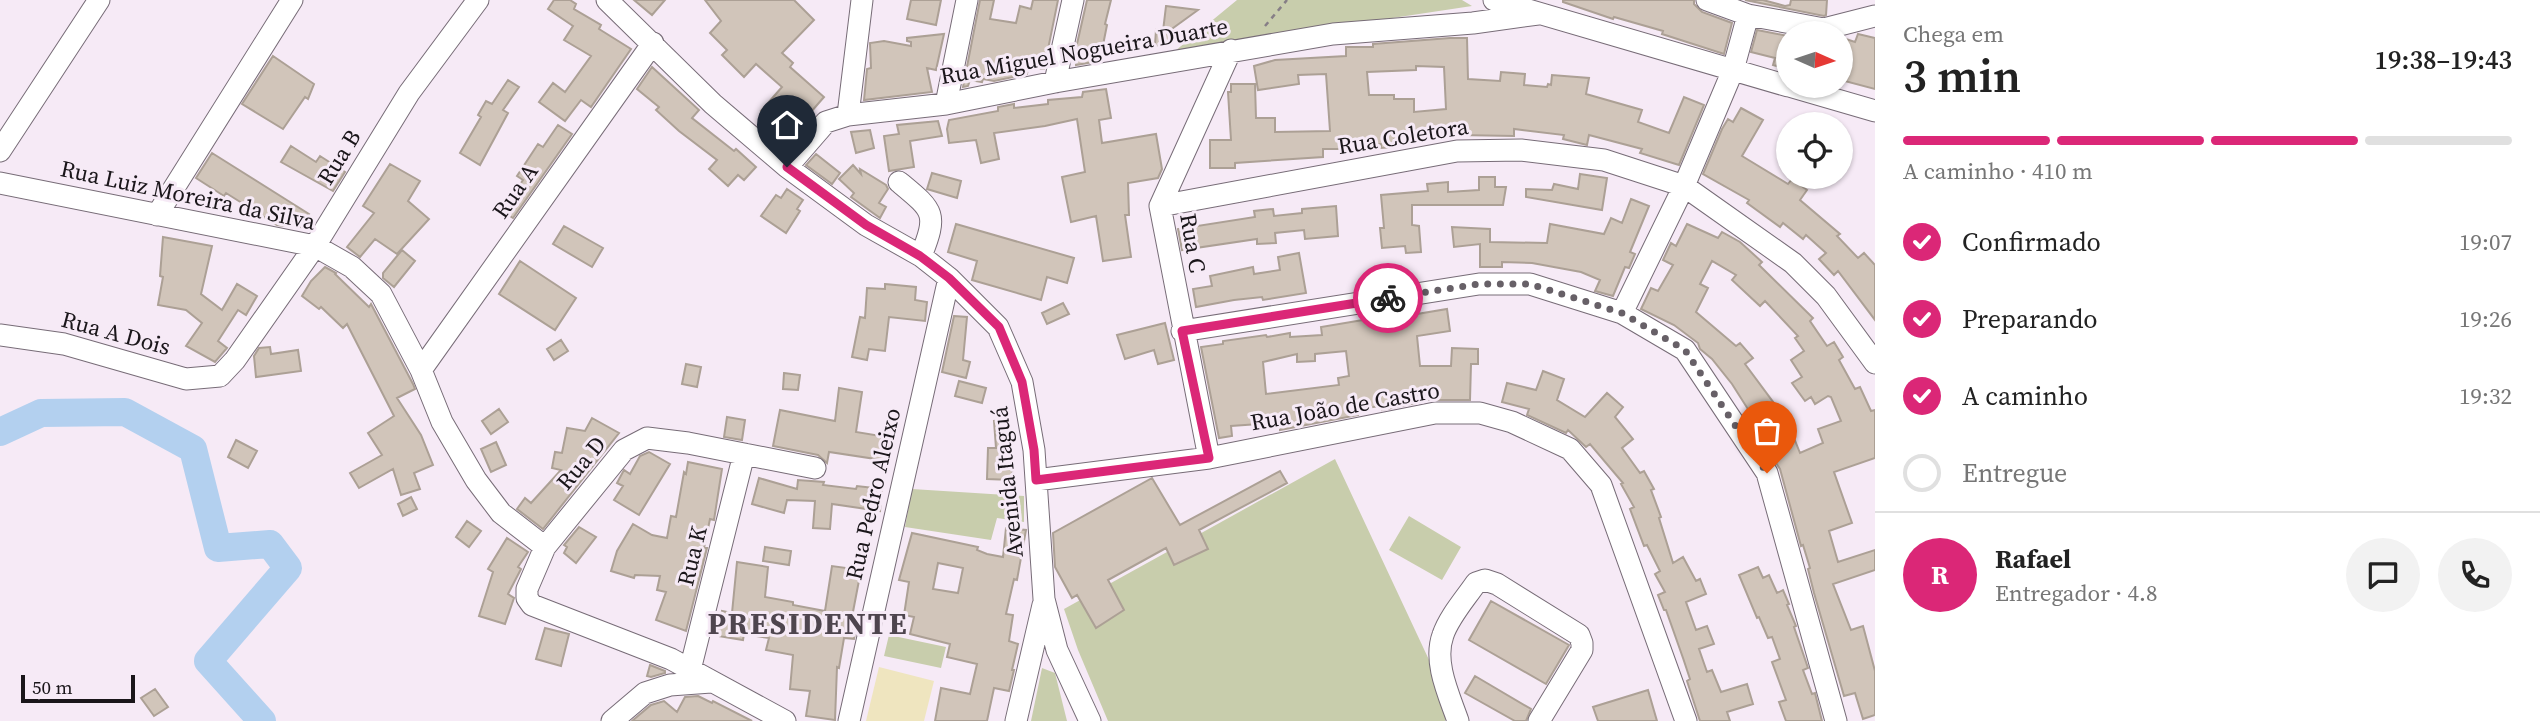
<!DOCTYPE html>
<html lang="pt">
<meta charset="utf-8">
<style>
:root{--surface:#fff;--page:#f2f2f2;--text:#222;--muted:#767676;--line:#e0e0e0;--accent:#db2777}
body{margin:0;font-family:"Source Serif 4",serif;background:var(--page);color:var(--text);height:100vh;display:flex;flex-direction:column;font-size:26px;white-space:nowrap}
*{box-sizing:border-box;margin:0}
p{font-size:23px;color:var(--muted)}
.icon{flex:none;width:38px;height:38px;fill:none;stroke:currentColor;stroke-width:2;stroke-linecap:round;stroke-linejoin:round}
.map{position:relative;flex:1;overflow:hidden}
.sheet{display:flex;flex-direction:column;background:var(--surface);width:665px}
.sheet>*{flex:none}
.needle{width:46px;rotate:93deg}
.fabs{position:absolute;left:1776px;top:21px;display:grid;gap:14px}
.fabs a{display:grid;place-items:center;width:77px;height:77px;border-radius:50%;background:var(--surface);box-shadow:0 2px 5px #0004;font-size:35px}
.scale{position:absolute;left:21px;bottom:18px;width:114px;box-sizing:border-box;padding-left:7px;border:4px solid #1a161a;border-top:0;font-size:19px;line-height:24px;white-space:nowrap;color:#1a161a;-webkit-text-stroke:5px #f6eaf6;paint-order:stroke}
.pin{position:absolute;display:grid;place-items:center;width:60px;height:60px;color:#fff;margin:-72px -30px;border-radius:50% 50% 50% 0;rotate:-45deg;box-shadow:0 0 7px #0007}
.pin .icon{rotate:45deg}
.courier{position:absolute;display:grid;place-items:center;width:70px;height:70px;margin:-35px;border:5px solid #db2777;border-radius:50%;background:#fff;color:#222;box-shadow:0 2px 9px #0007}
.overview em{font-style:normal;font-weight:600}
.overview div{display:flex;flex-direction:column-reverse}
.overview{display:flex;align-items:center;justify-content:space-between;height:119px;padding:0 28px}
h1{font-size:46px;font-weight:600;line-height:52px}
.bar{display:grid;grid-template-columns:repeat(4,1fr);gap:10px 7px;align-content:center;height:84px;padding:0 28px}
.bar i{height:9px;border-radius:5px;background:var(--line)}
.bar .current{background:var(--accent)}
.bar p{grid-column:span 4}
.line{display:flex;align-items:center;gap:18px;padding:0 28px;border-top:2px solid var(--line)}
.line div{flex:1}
.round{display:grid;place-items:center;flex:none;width:74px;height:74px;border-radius:37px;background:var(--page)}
ol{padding:0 28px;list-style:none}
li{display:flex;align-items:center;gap:21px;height:77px}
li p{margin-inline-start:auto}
li .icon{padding:7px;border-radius:50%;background:var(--accent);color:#fff;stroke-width:4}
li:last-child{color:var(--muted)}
li i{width:38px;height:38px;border:4px solid var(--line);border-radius:50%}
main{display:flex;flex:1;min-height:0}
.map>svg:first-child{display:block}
.green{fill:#c8cdac}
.sand{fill:#efe5bf}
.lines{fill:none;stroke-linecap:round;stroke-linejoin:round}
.river{stroke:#b3d0ef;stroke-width:28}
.building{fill:#d1c5ba;stroke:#aca095;stroke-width:2;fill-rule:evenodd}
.minor-casing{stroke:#776c77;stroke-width:23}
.path{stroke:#867e86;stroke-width:2.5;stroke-dasharray:5 5;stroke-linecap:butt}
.minor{stroke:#fff;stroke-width:21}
.done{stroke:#676067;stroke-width:7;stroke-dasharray:0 12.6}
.route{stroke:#db2777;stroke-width:9}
.labels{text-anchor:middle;stroke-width:6;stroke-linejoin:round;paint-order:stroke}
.street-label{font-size:23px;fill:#1a161a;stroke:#f6eaf6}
.district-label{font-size:30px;font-weight:bold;letter-spacing:2px;fill:#4e454e;stroke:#f6eaf6}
</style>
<main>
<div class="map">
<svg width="1875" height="721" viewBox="0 0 1875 721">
<rect width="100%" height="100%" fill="#f6eaf6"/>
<!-- green -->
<path class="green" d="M1237,0H1462L1472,6L1175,51Z
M1335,459L1452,709L1445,721H1108L1078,650L1064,609Z
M912,489L1024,496V522L997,518L991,540L905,527Z
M1409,516L1461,547L1442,580L1389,550Z
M889,635L946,647L941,668L884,656Z
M1042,668L1055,673L1067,721H1031Z"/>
<!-- sand -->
<path class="sand" d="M879,667L934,681L924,721H866Z"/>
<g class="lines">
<!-- river -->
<path class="river" d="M0,432L41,413L125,412L193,449L218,548L270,544L288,568L208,661L262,721"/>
</g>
<!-- building -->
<path class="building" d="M554,0H570L576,4L574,9L601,25L599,29L631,49L591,107L581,100L565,121L539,102L553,83L565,92L591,56L564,40L573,26L548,9Z
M634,0H665L652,15Z
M705,0H794L814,20L782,53L793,63L790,67L824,97L790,136L761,111L782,87L756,64L744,77L722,55L727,50L710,33L721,21Z
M911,0H941L936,25L907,19Z
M980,0H994L990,19L1016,23L1020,6L1031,9L1033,0H1058L1044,69L1028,67L1027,74L994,81L983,79L982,82L970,80L968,86L963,87Z
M1087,0H1111L1105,24L1107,25L1103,45L1101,44L1100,61L1076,65L1077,44Z
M1563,0H1694V4L1702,12L1732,23L1724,54L1662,34L1663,31L1614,17L1613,19L1563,2Z
M1745,0H1763L1785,6L1790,5L1791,0H1827L1826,15L1824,16Z
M1166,6L1198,10L1169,31L1180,32L1166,46L1155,45L1156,30L1163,31Z
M1757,30L1788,36V69L1773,65L1775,58L1751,52Z
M944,34L936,70L927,68L932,92L864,100L867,69L871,68L870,43L884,41L911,46V42L907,41V38Z
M1858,34L1875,38V89L1841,80V61L1846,39L1855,42Z
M1450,38H1467L1468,79L1500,81L1501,72L1525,74L1524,85L1547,87L1548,84L1551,85L1552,75L1589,78L1586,94L1642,110L1638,122L1669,133L1684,97L1704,105L1679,165L1640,153L1642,149L1589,135L1587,145L1563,139L1564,135L1514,129V136L1400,134V138L1394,139V147L1381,148V144L1347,149H1323V157L1235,163V168H1210V140H1231L1228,92H1231V84H1255L1256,118H1275V132L1330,131L1326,74L1298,75L1299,84L1258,90L1254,66L1275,60L1346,56V47H1373V44ZM1416,66L1444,67L1446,109L1414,112V99H1394V95H1369L1367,72L1416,70Z
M273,56L314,84L308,99L305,97L283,129L242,104Z
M652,67L699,110L692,118L734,151L736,149L756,167L744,180L738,175L728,186L709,169L717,160L679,131L656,110L659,107L637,89Z
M508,80L519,87L503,110L508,113L480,165L460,153L481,117L478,115L486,101L492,104Z
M1106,89L1111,118L1099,120L1102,143L1156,134L1162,169L1158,178L1128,183L1129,215H1125L1131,257L1103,261L1096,216L1071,222L1062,177L1085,172L1077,119L1045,126L994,133L999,159L981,163L976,140L949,143L947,129L949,120L998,111V107L1014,104V108L1048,104V100L1082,97L1083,92Z
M1741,108L1763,120L1742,156L1788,184L1792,179L1807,190L1800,200L1840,234L1837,236L1858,258L1864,253L1875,265V320L1838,271L1834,275L1819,259L1826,253L1806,235L1803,239L1783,223L1780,227L1747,203L1749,200L1703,174L1722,129L1728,119L1733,122Z
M938,121L942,136L910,141L914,167L889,171L884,136L899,134L897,125Z
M558,125L572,134L513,218L502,211L523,180L517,176L538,144L543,147Z
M870,130L874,148L856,153L851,132Z
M291,146L316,162L320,156L345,172L333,191L281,162Z
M212,153L309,214L301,227L288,219L284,226L277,225L226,193L224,196L196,178Z
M816,154L840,173L832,184L806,165Z
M390,164L420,181L408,201L429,219L397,254L375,239L360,257L347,247L374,213L363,206Z
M853,165L861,174L860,169L886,185L888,189L879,203L886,207L880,218L851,197L854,193L839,179Z
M932,173L961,181L957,198L927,189Z
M1580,174L1607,178L1602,210L1526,197V189L1552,190L1554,184L1578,189Z
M1479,177H1495V187H1506L1503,205H1412V225L1419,226L1421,252L1406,253L1405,246L1382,248L1380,228H1384L1381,195L1428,191L1427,184L1448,182V192L1479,190Z
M787,189L803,200L797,209L800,211L786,233L761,216L776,195L781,198Z
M1631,199L1649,206L1630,252L1635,254L1629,268L1625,267L1613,296L1595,291L1600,280L1581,272L1532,263L1502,262V267H1480V244L1454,247L1452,227L1490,229V242L1547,243L1550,224L1604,234L1611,218L1622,223Z
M1336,206L1338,236L1305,239L1304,230L1275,233L1276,243L1257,244V239L1182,250L1178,229L1255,217L1254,211L1273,209L1274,216L1302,213V209Z
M956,224L1074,258L1067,283L1047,277L1041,300L972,280L977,261L948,252Z
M1687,224L1718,238L1722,232L1740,242L1762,262L1759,265L1813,318L1810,321L1827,346L1834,342L1843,357L1839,360L1855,389L1860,387L1871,411L1875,410V458L1834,472L1852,523L1829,531L1838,562L1875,550V570L1833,584L1851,630L1863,626L1875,671V715L1863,719L1855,693L1844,696L1814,593L1808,569L1810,568L1803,545L1801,546L1780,469L1767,449L1794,438L1800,453L1823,443L1818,429L1841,421L1831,397L1828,396L1815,404L1811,397L1805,401L1792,383L1802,377L1791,360L1804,351L1795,338L1798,336L1765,301L1760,306L1732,280L1736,275L1712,261L1700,284L1708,288L1696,312L1736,346L1740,343L1753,358L1745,364L1788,422L1765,436L1732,384L1712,359L1700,349L1698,343L1674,325L1641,309L1651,288L1658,291L1673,265L1663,260L1671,243L1676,246Z
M564,226L603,248L592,267L553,244Z
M163,237L212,246L201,294L222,310L237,284L257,296L246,315L238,310L218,341L227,348L215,362L186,346L202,323L186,310L158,305L163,277L160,276Z
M402,250L415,261L394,287L383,278V273Z
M1299,253L1306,293L1263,300L1262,297L1234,300L1196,307L1193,289L1212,286L1210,276L1253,267L1254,274L1280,270L1278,257Z
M520,261L576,298L555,330L499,294Z
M325,267L336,273L335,274L369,307L371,304L413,384L415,389L397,398L421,435L433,465L414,473L420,489L401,495L393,469L359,488L350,473L382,455L368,433L394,416L347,324L343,328L321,307L319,309L302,296L311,281Z
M885,284L916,287L915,300L927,302L925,321L889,317L885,351L869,349L867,360L852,357L860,317L865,318L867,288L885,289Z
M1063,303L1069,314L1047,324L1042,313Z
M1447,309L1450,331L1417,336L1420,366H1451L1452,348L1478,349V364H1471L1470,400H1421V402L1382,410L1381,406L1357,409L1358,415L1280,430V425L1259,427V424L1231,426L1232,436L1219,438L1201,347L1223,344V341L1266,335L1267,337L1290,333V337L1322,335L1321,327L1369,319V322L1393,318V314L1411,311V315ZM1346,351L1349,376L1338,378L1339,385L1266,394L1263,362L1297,354V362L1315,361V354Z
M954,316L967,317L963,360L970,362L966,378L942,372Z
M1165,323L1174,360L1158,364L1154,350L1125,359L1117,335Z
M561,340L568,351L554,360L547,349Z
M270,347L271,354L298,350L301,371L256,377L254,356L259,348Z
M686,364L701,367L697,387L682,384Z
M1543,371L1564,379L1557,400L1585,417L1607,393L1623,407L1615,417L1633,439L1622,448L1640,473L1644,471L1654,489L1651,490L1661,517L1659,518L1673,563L1683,557L1696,581L1700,579L1706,594L1686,602L1696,630L1707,626L1714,644L1699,649L1707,672L1712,670L1721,692L1747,684L1753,704L1727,712L1730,721H1700L1687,681L1690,679L1683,658L1666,610H1664L1658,595L1665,592L1655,574L1660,571L1647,545L1644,546L1630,509L1634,507L1621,484L1623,483L1590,444L1586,447L1568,430L1566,433L1527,415L1529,409L1502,402L1507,383L1536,390Z
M784,373L800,375L798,390L783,389Z
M959,381L986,388L982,403L955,396Z
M839,388L862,392L856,432L893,438L889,461L829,452L827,463L818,455L773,446L780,410L835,421Z
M499,409L508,422L491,434L482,421Z
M727,417L745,420L742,440L724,437Z
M592,418L619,433L543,529L517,509L525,498L531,503L561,470L552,468L555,452L562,453L567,428L585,431Z
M1006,420L1008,448H1013L1012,480L987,479L988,448H996L994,421Z
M236,440L257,451L248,468L228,457Z
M496,442L506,465L491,472L481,449Z
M649,452L670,464L639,515L614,500L623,486L617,483L624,470L630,474L640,456Z
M688,462L722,469L714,520L710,519L704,548H707L686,631L656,620L666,592L657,590L660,576L635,575L634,578L611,571L617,551L633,524L652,535L667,538L671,516L676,517L684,472L686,474Z
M1280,471L1287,483L1199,530L1208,549L1174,565L1166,548L1108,580L1124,610L1096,628L1077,595L1072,598L1055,567L1053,533L1152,478L1180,525Z
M759,478L797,489L798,480L824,482L823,485L856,489L857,486L882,489L880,511L832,504L830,529L813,528L815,501L787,500L784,513L752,504Z
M411,497L417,509L403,516L398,504Z
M467,521L481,531L469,547L456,537Z
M579,527L596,537L576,563L564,553L567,547L564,545Z
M1006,528L1026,530L1017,580L1014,579L1006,614L1013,615L1009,641L1018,644L1012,670H1014L1009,691L994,688L987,721H935L941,688L970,694L977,664L947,657L950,644L910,634L914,617L904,615L909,582L899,580L912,533L978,547L977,550L987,554L1003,557ZM938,563L963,568L958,593L933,589Z
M507,538L528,552L518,567L521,569L508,594L514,598L505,624L479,616L493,572L488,569Z
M765,547L791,551L789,565L763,561Z
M737,562L768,567L765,597L793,602V605L825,611L832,566L861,570L852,617L858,618L854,639L844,638L839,668L837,667L835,720L806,716L810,691L790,689L793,655L766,650L769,638L744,634L743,640L718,636L722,611L732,613Z
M1758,567L1763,578L1769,575L1777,593L1783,590L1789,604L1787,605L1796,626L1794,627L1808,668L1803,670L1812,694L1815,693L1822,721H1786L1779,702L1786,700L1772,662L1780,659L1772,637L1768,638L1759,617L1757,618L1739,575Z
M1491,601L1569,645L1546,684L1469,640Z
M545,628L569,634L561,666L536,659Z
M650,665L665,671V673L651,677L647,676Z
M1475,676L1531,709L1526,721H1515L1465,693Z
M155,689L168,707L154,716L141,698Z
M1648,690L1657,721H1598L1593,707Z
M698,696L712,703L713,701L752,721H632L651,705L664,701L677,712L685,697Z"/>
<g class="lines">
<defs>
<path id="minor" d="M607,0L713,104L787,167L866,225L921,256L949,278L998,327L1022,382L1034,450L1044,599L1057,650L1090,721
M1494,0L1788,86
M1707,0L1748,15L1824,29L1875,16
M1055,82L1073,0
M1789,86L1875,111
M946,104L967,0
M848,115L862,0
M0,151L99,0
M787,167L826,122L848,115L946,104L1055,82L1333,34L1473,23L1538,14
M899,182C934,211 938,213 921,256
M0,183L315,246L352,267L381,294L421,370L442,422L476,480L501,513L545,547
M1160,206L1457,151L1521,150L1604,160L1684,186L1793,263L1826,296L1875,363
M157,215L292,0
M1622,313L1684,186L1733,70L1748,15
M1182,331L1479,284H1530L1622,313L1685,350L1767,473L1836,721
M0,335L64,344L186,379L220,376L235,360L315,246L409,93L478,0
M421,370L653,43
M1209,458L1160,206L1231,50
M1036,480L1209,458L1435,413H1480L1512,422L1570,449L1601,485L1686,721
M690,670L744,454
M612,721L645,693L670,685L711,682
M785,721L671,659L532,605L527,598V589L545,547L624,450L647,438L688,443L815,468
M849,721L949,278
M1016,721L1043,605
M1458,721C1449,695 1433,662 1443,635C1449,617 1465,599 1476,583L1485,580L1497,584L1579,635L1582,643V650L1539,721"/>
</defs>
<!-- minor casing -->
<use href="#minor" class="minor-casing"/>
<!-- path -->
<path class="path" d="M1265,26L1287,0"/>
<!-- minor -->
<use href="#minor" class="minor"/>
</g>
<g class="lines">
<!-- done -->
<path class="done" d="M1388,298L1479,284H1530L1622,313L1685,350L1767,473"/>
<!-- route -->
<path class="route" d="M787,167L866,225L920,256L949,278L999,327L1022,382L1034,450L1036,480L1209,458L1182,331L1388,298"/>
</g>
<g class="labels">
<!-- street labels -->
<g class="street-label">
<text transform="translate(1084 51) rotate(-10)" y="8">Rua Miguel Nogueira Duarte</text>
<text transform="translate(1403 136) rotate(-9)" y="8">Rua Coletora</text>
<text transform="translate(339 157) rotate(-58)" y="8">Rua B</text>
<text transform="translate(515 191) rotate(-55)" y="8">Rua A</text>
<text transform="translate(188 195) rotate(12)" y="8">Rua Luiz Moreira da Silva</text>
<text transform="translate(1193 243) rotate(80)" y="8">Rua C</text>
<text transform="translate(116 333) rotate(15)" y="8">Rua A Dois</text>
<text transform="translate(1345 406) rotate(-10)" y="8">Rua João de Castro</text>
<text transform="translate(581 463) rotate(-50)" y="8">Rua D</text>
<text transform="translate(1007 482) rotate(-96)" y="8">Avenida Itaguá</text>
<text transform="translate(873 494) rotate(-77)" y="8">Rua Pedro Aleixo</text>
<text transform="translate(692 556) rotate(-76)" y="8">Rua K</text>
</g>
<!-- district labels -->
<g class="district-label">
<text x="808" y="634">PRESIDENTE</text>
</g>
</g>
</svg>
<div class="fabs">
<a><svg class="needle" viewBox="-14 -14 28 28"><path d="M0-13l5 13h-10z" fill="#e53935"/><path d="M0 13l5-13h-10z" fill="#767676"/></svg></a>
<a><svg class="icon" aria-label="locate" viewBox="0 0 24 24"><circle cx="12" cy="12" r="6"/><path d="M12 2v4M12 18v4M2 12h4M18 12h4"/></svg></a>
</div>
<div class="scale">50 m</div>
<div class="pin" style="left:1767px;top:473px;background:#ea580c"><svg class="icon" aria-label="bag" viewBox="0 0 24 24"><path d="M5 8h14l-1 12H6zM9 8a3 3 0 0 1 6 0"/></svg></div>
<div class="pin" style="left:787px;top:167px;background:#1f2937"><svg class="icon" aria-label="home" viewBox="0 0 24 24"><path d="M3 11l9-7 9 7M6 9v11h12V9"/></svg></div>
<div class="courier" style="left:1388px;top:298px"><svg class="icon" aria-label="bike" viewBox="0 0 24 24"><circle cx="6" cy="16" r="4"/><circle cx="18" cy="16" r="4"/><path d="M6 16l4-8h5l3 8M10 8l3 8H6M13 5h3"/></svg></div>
</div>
<section class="sheet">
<div class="overview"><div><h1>3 min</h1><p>Chega em</p></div><em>19:38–19:43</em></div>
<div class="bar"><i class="current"></i><i class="current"></i><i class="current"></i><i></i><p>A caminho · 410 m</p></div>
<ol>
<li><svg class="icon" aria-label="check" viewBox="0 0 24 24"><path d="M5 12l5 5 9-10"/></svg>Confirmado<p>19:07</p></li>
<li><svg class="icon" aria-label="check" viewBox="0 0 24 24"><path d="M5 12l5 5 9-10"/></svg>Preparando<p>19:26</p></li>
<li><svg class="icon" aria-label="check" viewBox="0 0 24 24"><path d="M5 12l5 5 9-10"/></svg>A caminho<p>19:32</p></li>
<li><i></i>Entregue</li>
</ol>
<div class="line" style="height:126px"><b class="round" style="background:var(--accent);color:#fff">R</b><div><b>Rafael</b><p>Entregador · 4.8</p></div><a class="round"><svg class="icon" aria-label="chat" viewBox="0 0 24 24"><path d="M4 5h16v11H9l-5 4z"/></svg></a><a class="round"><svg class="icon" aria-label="phone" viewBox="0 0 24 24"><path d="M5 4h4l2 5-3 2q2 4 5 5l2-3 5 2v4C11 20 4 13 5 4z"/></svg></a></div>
</section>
</main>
